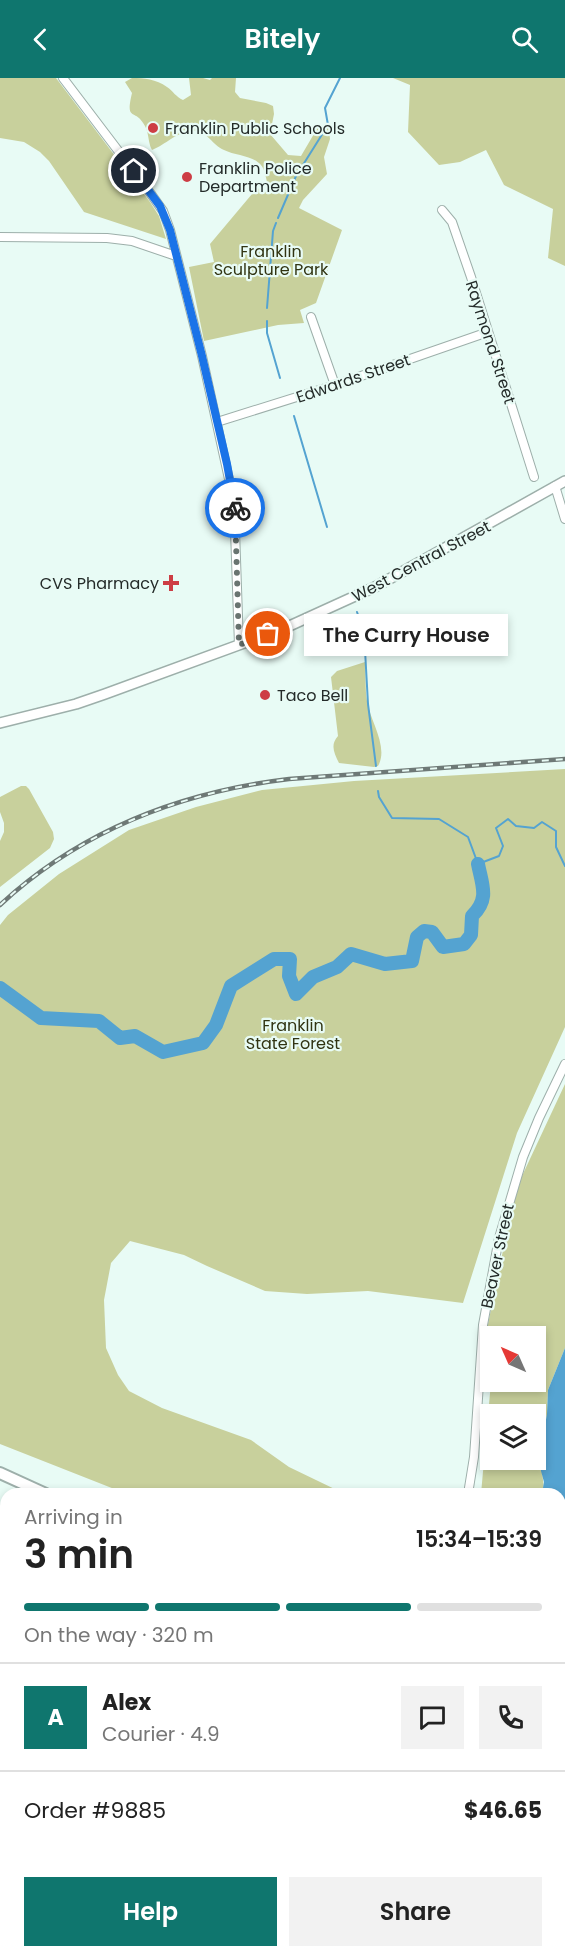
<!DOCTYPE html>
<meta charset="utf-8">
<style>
:root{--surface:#fff;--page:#f2f2f2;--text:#222;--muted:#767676;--line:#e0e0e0;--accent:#0f766e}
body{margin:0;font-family:Poppins,sans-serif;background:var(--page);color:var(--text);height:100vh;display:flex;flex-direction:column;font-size:22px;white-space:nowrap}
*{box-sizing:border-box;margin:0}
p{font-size:20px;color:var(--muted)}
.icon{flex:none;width:33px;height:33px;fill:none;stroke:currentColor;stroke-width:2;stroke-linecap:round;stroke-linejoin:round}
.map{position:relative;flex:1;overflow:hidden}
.drawer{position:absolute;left:0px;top:1410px;width:566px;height:470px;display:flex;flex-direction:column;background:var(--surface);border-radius:18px 18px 0 0;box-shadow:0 3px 9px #0003}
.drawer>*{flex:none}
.needle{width:39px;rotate:315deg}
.tools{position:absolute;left:480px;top:1248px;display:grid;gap:12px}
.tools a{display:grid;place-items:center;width:66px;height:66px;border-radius:0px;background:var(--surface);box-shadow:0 3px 9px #0003;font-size:30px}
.pin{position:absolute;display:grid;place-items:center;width:51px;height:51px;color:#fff;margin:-26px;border:3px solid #fff;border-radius:50%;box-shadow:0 2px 6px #0007}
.courier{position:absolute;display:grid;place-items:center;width:60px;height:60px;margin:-30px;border:4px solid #1a73e8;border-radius:50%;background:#fff;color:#222;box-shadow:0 2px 8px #0007}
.bubble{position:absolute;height:42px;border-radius:0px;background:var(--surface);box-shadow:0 3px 9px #0003;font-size:20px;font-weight:600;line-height:42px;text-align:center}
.headline em{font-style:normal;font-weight:600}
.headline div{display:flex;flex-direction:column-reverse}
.headline{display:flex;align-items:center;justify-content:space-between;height:102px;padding:0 24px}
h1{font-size:39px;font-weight:600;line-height:45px}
.bar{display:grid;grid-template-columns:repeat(4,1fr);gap:9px 6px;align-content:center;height:72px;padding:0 24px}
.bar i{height:8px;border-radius:4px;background:var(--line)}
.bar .on{background:var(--accent)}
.bar p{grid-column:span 4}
.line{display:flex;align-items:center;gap:15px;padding:0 24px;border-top:2px solid var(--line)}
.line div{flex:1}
.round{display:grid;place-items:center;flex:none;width:63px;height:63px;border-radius:0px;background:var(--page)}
.action{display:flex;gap:12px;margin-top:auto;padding:12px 24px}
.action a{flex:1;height:69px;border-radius:0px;background:var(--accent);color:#fff;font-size:24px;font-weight:600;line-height:69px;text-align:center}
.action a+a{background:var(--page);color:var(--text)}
header{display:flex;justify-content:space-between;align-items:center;height:78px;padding:0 24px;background:var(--accent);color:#fff;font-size:27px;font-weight:600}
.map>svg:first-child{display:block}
.green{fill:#c8d09c;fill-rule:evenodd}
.water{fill:#54a3d1}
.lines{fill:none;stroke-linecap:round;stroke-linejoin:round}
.stream{stroke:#54a3d1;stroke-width:2}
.river{stroke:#54a3d1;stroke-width:14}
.minor-casing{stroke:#9dafaa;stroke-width:10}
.major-casing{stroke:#9dafaa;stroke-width:12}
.highway-casing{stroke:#9dafaa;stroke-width:14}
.minor{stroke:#fff;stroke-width:8}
.major{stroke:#fff;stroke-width:9}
.highway{stroke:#fff;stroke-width:10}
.rail-casing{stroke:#6e7976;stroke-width:4.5}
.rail{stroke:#e8fbf5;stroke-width:2;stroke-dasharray:7;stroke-linecap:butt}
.done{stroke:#697470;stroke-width:6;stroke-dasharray:0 10.8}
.route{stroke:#1a73e8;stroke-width:8}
.poi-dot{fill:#cd3d44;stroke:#e8fbf5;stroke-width:2}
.labels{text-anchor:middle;stroke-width:4.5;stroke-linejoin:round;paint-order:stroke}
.poi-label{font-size:16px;fill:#242b29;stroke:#e8fbf5;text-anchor:start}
.park-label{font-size:16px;fill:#313412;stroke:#e8fbf5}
.street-label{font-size:16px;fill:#242b29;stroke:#e8fbf5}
</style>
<header><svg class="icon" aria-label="back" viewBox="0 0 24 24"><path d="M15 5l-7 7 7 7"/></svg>Bitely<svg class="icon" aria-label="search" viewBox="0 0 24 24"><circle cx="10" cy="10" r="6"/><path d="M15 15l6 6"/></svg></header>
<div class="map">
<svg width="565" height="1879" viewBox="0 0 565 1879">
<rect width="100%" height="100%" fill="#e8fbf5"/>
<!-- green -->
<path class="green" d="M0,0H56L150,124L159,138L166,161L84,134L49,83L40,74L24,64L0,60Z
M132,0C144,0 156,1 167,9C173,13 176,19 183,22L191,17L189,0H203L210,2L212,0H236L235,14L240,20L266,25L273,28L274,36L270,56L288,77L301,78L318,49L328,45L330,61L324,79L327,96L303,122L299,130L342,152L316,225L300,232L304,245L278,247L204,263L189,189L214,184L210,166L257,110L266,114C268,107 267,103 265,96C262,77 238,79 224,72C212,67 207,52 193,53C174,55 167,66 152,72C148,65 149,55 145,48C135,29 125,45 132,15L125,4Z
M393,0H565V188L548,180L553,131L504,107L486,72L460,84L439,87L408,54L410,7Z
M486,550L490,561L453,570L440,568V565L452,558Z
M365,584C366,597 365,611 367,623C370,643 389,669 378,688L374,689L339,685C334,675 330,667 338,658L331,599L337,593Z
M565,691V949L517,1055L463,1225L368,1213L307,1216L265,1213L207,1188L184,1177L130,1163L111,1185L104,1222L106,1270L118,1297L129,1313L162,1330L251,1362L289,1389L345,1416H127L0,1366V847L8,837L59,796L129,752L196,729L262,712L354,703Z
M21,708H26L29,711L53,754L54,761L50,770L0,809V763L4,754V745L0,734V719Z
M565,1006V1270L548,1312L547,1336L540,1375L544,1411L542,1416H481L491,1304H536V1258H490V1286L487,1251L510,1138L522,1098ZM490,1336H536V1382H490Z
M0,1495L6,1498V1593L0,1591Z
M560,1563L565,1567V1607L560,1606Z
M0,1616L6,1618V1700L0,1699Z
M560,1868L565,1869V1879H68L69,1874H560Z"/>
<!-- water -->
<path class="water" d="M565,1270V1567L560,1563V1416H542L544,1404L541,1393L540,1375L547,1336L548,1312Z"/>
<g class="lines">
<!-- stream -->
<path class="stream" d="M278,140L296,98L328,47L325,30L340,0
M267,230L273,153L276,145
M267,243V255L280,300
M294,338L327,449
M357,534L364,554L368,626L376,688
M378,713L379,719L392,740L439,741L468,759L478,786L499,778L503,768L496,750L508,741L516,748L534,750L542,744L556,753V769L565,788"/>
<!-- river -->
<path class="river" d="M0,910L41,940L99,943L120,960L135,958L163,974L203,965L216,947L231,908L274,881H290L289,898L296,916L313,899L337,889L351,876L385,886L412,883L417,859L424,853L432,854L443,869L464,866L471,857L472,838C490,821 482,807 478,786"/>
<defs>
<path id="minor" d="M63,0L151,116L163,133L170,152L202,278L234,424L239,567
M442,132L452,144L471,199L534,399
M0,159L107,160L132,163L176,178
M311,239L335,307
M217,344L335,307L488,254
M555,408L565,441
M468,1416L474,1379L483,1247L499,1160L523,1079L539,1040L565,986
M0,1745L6,1748
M0,1843L6,1846"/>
<path id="major" d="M0,645L76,626L105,616L285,550L375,509L565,403
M0,1601L6,1603
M560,1854L565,1856"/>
<path id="highway" d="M0,1395L46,1416
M0,1445L6,1448
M560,1624L565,1626
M560,1674L565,1675"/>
</defs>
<!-- minor casing -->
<use href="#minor" class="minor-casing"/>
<!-- major casing -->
<use href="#major" class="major-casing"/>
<!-- highway casing -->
<use href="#highway" class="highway-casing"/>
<!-- minor -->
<use href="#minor" class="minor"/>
<!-- major -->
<use href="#major" class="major"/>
<!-- highway -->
<use href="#highway" class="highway"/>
<defs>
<path id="rail" d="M0,827C80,753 181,714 289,701L565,681"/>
</defs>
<!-- rail casing -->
<use href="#rail" class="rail-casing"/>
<!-- rail -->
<use href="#rail" class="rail"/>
</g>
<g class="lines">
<!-- done -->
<path class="done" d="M235,430L239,567L268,556"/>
<!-- route -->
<path class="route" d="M134,93L160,128L170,152L202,278L227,386L235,430"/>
</g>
<!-- markers -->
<g class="poi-dot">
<circle cx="153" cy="50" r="6"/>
<circle cx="187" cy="99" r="6"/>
<path d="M168 496h6v6h6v6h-6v6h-6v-6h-6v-6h6z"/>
<circle cx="265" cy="617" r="6"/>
</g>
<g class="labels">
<!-- poi labels -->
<g class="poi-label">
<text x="165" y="56">Franklin Public Schools</text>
<text x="199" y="96">Franklin Police<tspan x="199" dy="18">Department</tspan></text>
<text x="159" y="511" text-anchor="end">CVS Pharmacy</text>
<text x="277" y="623">Taco Bell</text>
</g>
<!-- park labels -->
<g class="park-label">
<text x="271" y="179">Franklin<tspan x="271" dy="18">Sculpture Park</tspan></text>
<text x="293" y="953">Franklin<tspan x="293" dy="18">State Forest</tspan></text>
</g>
<!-- street labels -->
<g class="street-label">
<text transform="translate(491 264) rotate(72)" y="6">Raymond Street</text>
<text transform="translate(353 300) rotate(-19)" y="6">Edwards Street</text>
<text transform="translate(421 483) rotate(-28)" y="6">West Central Street</text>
<text transform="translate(497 1178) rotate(-78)" y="6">Beaver Street</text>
</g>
</g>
</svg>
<div class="tools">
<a><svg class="needle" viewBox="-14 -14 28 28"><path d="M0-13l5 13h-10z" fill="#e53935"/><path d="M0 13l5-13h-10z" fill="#767676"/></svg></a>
<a><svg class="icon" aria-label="layers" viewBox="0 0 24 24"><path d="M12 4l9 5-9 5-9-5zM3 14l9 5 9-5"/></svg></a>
</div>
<div class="pin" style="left:268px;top:556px;background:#ea580c"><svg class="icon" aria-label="bag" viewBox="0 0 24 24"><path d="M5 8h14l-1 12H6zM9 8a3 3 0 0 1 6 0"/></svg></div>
<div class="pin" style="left:134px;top:93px;background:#1f2937"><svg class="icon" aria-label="home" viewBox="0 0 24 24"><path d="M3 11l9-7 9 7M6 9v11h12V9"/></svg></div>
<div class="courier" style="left:235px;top:430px"><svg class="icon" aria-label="bike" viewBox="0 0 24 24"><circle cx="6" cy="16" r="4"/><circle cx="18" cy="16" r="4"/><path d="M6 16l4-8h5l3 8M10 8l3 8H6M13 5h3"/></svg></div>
<div class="bubble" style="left:304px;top:536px;width:204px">The Curry House</div>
<section class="drawer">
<div class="headline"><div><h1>3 min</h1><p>Arriving in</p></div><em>15:34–15:39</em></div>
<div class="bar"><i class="on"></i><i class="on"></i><i class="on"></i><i></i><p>On the way · 320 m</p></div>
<div class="line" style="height:108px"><b class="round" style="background:var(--accent);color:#fff">A</b><div><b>Alex</b><p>Courier · 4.9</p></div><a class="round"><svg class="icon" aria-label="chat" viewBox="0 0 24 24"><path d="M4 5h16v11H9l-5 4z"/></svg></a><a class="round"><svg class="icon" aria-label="phone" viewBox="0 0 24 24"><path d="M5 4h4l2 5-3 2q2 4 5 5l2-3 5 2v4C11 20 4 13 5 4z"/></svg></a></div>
<div class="line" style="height:78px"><div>Order #9885</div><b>$46.65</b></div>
<div class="action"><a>Help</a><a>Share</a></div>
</section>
</div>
